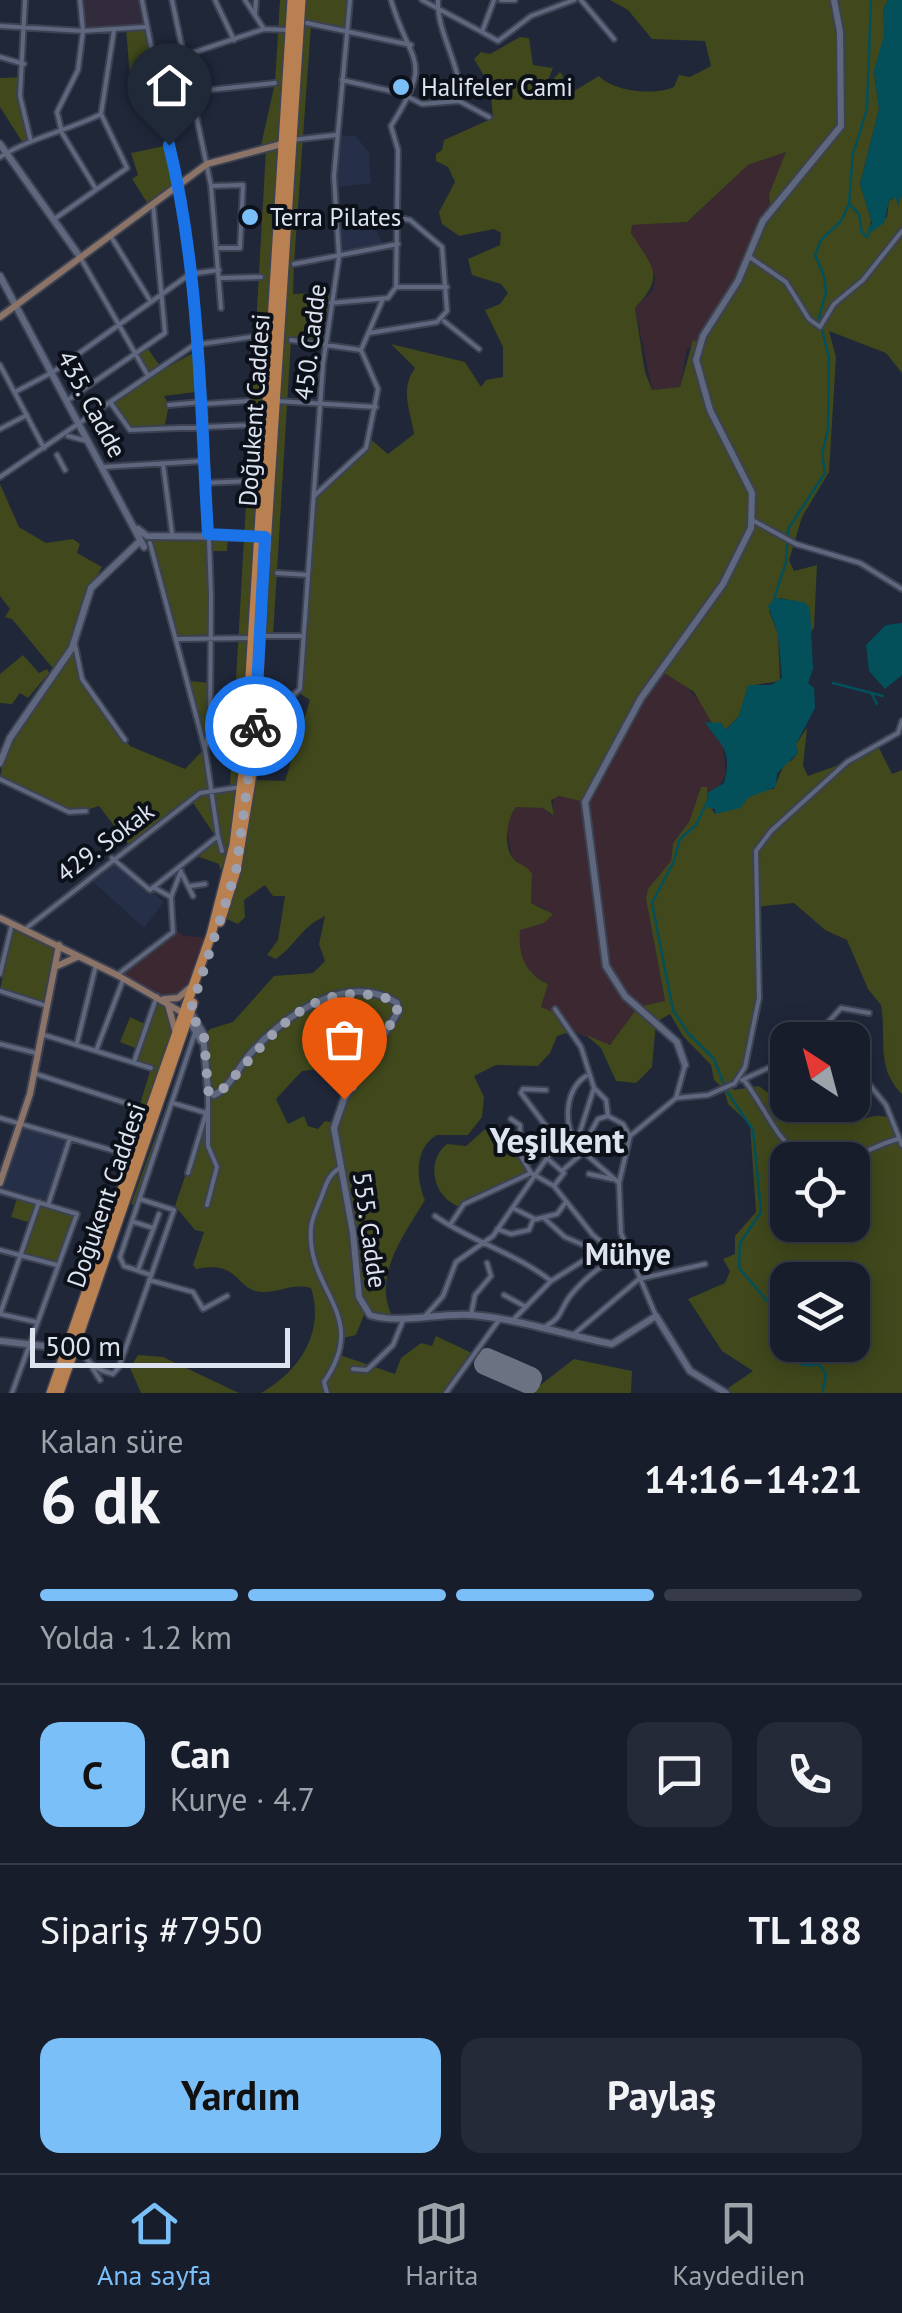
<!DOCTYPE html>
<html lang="tr">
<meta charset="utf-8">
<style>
:root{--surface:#171d2b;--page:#242a37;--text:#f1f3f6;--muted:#9ea2a9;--line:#363b47;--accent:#7abff8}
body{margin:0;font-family:"PT Sans",sans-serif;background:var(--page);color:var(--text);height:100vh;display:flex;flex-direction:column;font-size:38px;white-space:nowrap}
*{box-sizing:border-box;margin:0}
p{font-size:32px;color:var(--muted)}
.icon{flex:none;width:55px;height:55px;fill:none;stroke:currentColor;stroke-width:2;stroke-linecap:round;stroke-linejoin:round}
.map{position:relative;height:1393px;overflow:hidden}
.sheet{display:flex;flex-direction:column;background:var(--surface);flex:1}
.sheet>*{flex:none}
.needle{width:65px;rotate:324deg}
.buttons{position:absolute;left:770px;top:1022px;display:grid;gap:20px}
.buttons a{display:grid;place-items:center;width:100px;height:100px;border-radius:20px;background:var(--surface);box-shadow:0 5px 25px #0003,0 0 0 2px var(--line);font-size:50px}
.scale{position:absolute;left:30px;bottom:25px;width:260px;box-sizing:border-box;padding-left:10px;border:5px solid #dee3f0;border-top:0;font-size:28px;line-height:35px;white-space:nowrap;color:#dee3f0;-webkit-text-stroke:8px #0c1018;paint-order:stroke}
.pin{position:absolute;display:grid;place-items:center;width:85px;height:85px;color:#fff;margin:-102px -42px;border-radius:50% 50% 50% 0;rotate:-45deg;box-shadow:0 0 10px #0007}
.pin .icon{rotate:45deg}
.courier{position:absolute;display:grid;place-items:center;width:100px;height:100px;margin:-50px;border:8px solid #1a73e8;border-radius:50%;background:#fff;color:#222;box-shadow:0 2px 12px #0007}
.head em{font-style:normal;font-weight:600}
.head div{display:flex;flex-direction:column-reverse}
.head{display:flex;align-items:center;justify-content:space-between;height:170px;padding:0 40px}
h1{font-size:65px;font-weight:600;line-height:75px}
.bar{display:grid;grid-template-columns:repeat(4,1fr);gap:15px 10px;align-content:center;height:120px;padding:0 40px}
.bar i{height:12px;border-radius:8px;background:var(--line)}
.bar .selected{background:var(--accent)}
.bar p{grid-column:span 4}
.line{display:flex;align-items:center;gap:25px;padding:0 40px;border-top:2px solid var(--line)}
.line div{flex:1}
.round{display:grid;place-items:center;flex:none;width:105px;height:105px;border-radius:20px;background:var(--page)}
.cta{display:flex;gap:20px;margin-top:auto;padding:20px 40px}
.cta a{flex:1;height:115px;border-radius:20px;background:var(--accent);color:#111;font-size:40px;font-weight:600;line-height:115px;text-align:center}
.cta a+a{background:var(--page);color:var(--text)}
.tab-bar{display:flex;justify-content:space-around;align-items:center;height:140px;border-top:2px solid var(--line);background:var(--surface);font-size:28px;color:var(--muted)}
.tab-bar a{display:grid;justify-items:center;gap:5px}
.tab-bar .selected{color:var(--accent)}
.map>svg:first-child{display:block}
.commercial{fill:#312b3b}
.industrial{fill:#3b2830}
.built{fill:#252f47}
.green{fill:#40481c;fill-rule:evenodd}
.water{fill:#03505b}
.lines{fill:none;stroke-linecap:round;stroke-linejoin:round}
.stream{stroke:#03505b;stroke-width:2.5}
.runway{stroke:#6b7282;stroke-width:22}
.minor-casing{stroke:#3c4252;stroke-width:8}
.tertiary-casing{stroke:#3c4252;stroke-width:10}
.secondary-casing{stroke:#3c4252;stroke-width:10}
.primary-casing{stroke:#3c4252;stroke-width:12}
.minor{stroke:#5e677d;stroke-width:4}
.tertiary{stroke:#5e677d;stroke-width:6}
.secondary{stroke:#8b7367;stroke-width:6}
.primary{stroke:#b98051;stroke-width:9}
.done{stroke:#9ba1b0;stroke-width:10;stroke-dasharray:0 18}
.route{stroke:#1a73e8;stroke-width:12}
.poi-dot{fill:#7abff8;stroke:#0c1018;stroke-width:4}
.labels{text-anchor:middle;stroke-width:8;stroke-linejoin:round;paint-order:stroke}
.poi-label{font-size:25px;fill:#dee3f0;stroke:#0c1018;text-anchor:start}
.street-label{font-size:25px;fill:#dee3f0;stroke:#0c1018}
.quarter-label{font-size:30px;font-weight:bold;fill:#dee3f0;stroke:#0c1018}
.district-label{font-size:35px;font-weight:bold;fill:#dee3f0;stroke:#0c1018}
</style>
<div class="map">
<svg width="902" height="1393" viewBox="0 0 902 1393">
<rect width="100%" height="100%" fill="#1f2739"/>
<!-- commercial -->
<path class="commercial" d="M80,0H142L145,27L83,31Z"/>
<!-- industrial -->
<path class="industrial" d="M787,152L769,194L771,210L738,281L700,343L687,348L680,387L652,390L635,308L653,290L655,277L631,233L632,225L687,222L748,165Z
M660,669L682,682L704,706L713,725L706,721L722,739L726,773L718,789L707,793L701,787L689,822L673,843L671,861L646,899L665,1002L638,1007L617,1041L605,1045L573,1031L541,1007L548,984L527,970L516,947L520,930L546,909L531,903L532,874L512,857L506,827L516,806L543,808L551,816L554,797L572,796L585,801Z
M176,930L184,936L202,937L207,944L196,981L182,996L161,998L117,975Z"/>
<!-- built -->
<path class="built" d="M336,135L356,136L369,153L371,183L334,188Z
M369,217L385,247L339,257L337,221Z
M112,858L164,902L144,928L88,877Z
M22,1123L70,1137L48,1205L0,1191Z"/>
<!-- green -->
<path class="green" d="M280,0H292L249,691L228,858L220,870L219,864L194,855L216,837L191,800L129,845L99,806L74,814L0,779L5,747L55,671L12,619L5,617L10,609L0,596V484L19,527L46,543L73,539L80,544L77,553L102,567L91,588L74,643L82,679L130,746L185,769L205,748L189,681L210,683L205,749L213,788L230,787L266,149L260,150L275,83Z
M301,0H350L346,34L311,25L294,264L293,294L333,292L326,344L291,340L273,636H259Z
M610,0H888L883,9L885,35L874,71L879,109L860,184L871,220L869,232L887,217L889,201L896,197L898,206L902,195V373L886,353L829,331L836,357L829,472L802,517L789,560L794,571L817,565L814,628L811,631L805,603L780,598L769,611L778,634L780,681L748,686L739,716L725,730L720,723L713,725L694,692L660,670L585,802L559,796L551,800L554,816L543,808L516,807C507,819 503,843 512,857C518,865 526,864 532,874L531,903L553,914L544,923L520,930C518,954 524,972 548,984L541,1007L565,1017L573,1031L557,1036L550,1053L538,1066L496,1065L474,1076L484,1097L482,1117L468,1135H437C414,1148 416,1179 425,1200C404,1235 370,1279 394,1319L365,1312L356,1335L343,1338L340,1355L395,1374L401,1358L421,1343L432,1346L436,1336L474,1354L446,1393H261C300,1371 325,1332 311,1288C291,1283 280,1293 262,1292C235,1291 242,1260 196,1269L193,1265L204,1232L195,1230L175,1206L209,1105L204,1036L210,1029L233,1022L274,976L313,973L325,961L319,944L325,916C301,927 296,945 276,959L267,955L278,940L285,896H273L265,885L244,900L245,917L238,924L222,917L251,780L285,781L310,700L299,693L313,496L357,460L369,438L388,454L414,434C411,411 399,391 415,368L391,344L465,362L481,387L486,380L503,377V347L485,310L500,304L508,293L501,284L472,275L468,259L500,245L501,233L494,229L459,236L442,224L439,212L455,182L448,167L436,161V154L442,150L444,140L493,118L490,86L474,59L481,52L490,54L520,37L529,38L533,65L553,68L545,87L560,72L563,76L558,91L565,89L569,94L599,76C612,91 655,96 674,87L679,75L690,77L711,66L705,41L652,39L628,10ZM786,152L769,194L771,210L699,343L693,340L680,387L652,390L645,372L635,308C665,276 654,269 631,233L632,225L687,222L748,165ZM326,1068L356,1079L335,1123L325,1121L318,1129L308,1126L304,1116L288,1124L276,1099L302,1071Z
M145,27L155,73L130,78L126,28Z
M23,77L20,96L30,138L23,143L0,107V78Z
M169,145L179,185L150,207L132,179L138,175L131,153Z
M146,346L160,366L157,373L193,353L196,392L164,396L169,405L164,429L130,430L110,402L147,375L135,354Z
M228,535L227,551H210L211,637L178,639L150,543L153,539Z
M23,655L39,673L47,669L49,673L28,698L20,693L12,704L0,703V674Z
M807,728L803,766L808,776L847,762L876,742L892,774L902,770V1094C875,1067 887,1039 881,1005L868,989L847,940L825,930L794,903L756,907C758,965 767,1038 731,1085L734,1090L759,1086C783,1105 818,1118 850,1120C865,1122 873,1111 889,1118L902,1145V1393H721L753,1371L722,1351L688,1299L725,1283L730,1271L723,1259L735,1254V1236L756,1212L750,1124L728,1104L724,1089L714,1080L711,1065L683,1036L670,1014L656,1022L652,1067L636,1083L616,1081L601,1048L586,1035L610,1045L638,1007L665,1001L646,899L648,889L671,861L673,843L689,822L701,787H707V801L715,814C736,807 751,791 774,789L786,759L791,761L798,753L796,744ZM788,1160H852V1225H788ZM788,1280H852V1345H788Z
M12,924L58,949L47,1006L0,991Z
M157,996L176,1023L132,1156L125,1154L151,1068L134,1062L138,1049L120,1042L130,1017L147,1025Z
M193,1033L135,1205L131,1204Z
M492,1123L531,1173L460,1207C433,1198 425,1161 447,1144L466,1146Z
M18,1196L77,1214L57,1265L20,1255L31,1223L11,1217Z
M138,1355L163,1357L239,1393H141L130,1368Z
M574,1359L632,1371L631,1393H530Z"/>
<!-- water -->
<path class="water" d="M888,0H902V195L898,206L896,197L889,201L884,223L871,232L867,230L872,223L860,184L879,109L874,71L884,35L883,9Z
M775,598L804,602L810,608L813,669L808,683L814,688L815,708L796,744L798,753L777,773L776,787L749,797L740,808L715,814V809L708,808L707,793L724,783C734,747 718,744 705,722L721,723L726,730L739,716L748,685H771L782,678L778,634L768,606Z
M902,623V675L885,689L869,671L866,645L886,625Z"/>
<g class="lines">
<!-- stream -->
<path class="stream" d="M849,204L859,214L862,233L867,237L870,231
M774,599L786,562L788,529L825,473L822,454L828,430L829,358L819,317L826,293L824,276L815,255L821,240L841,221L849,204L853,154L867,109L871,0
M833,683L883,696
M872,694L877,704
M707,802L696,825L680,839L674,861L652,903L673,1010L688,1033L714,1059L725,1087
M726,1090L753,1130L761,1212L740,1243L739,1268L788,1325
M800,1345L793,1358L803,1365H817
M808,1345L826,1375L822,1393"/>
<!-- runway -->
<path class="runway" d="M487,1359L531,1378L529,1383L485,1364Z"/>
<defs>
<path id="minor" d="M25,0L20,96L30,138
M80,0L83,31L78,70L57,112L62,133L96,189
M142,0L182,203L204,404L211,595L210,727L205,749
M172,0L211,186L221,308
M215,0L234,40
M245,0L264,29
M422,0L482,32L494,0
M438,0C436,33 464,69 459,101
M501,0H515
M581,0L614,39
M255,15L256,0
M307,23L411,45
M0,26L83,31L145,27
M482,32L498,41L531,16L574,0
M0,57L24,64
M153,66L264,29L287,30
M342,80L400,93L422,104L459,101L489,117
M189,92L275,83
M101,114L114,30
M292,140L336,135
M0,157C32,137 67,131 101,114
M211,186L243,185L240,248H220
M53,220L127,168L101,114
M110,235L151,302
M80,257L147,374
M751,258L786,282L809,319L820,327L834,304L863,280L902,231
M294,264L398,244
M221,278L261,277
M397,287H447
M331,303L388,298L396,287L398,150L391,126C435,57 410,66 391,0
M444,321L479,349
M369,333L437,322L447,311L442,247L410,220L399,218
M291,340L361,350
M0,365L44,448
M15,392L53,372L190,274L219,270
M68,400L165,333L153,204
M276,401L376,407
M110,402L130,430L253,425
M204,404L248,401
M169,405L202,402
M0,429L27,415
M68,436L87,441
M57,455L65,470
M163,464L172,533
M103,467L203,461
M0,477L194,345L258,336
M204,483L249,481
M314,496L366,448L378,389L361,350L383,299
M754,521L796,544L860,563L902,589
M277,573L308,575
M264,636H304
M178,639L252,638
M75,645L82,679L125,740
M272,695L292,696L300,689L323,364L339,257L334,176L350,0
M0,779L69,812L86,811
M218,836L222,851
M112,858L150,890L218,836L205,749L150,543
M182,874L193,896
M191,886L205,884
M153,887L171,897
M24,930L200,793L241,787
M0,974L12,924
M117,975L173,932L171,897L181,871
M0,991L47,1006
M555,1009L581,1047L594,1088L578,1138
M41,1034L151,1068
M812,1040L841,1008L869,1013
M77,1043L96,965
M0,1044L36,1053
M96,1051L123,980
M134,1062L157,996
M852,1063L886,1105L902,1145
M36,1074L141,1108
M742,1080L788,1059
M744,1080C777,1123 785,1177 854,1156C869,1151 882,1143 898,1139
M734,1084L745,1067L759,998L756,851L771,831L847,762L898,733L902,721
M594,1088L606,1100L608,1116L623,1124L630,1136
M546,1090L523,1089L521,1093L558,1142L573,1143L619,1183
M676,1098L708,1095L733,1084
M173,1103L206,1113
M0,1118L132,1156
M511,1119L520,1125L521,1156
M578,1138L589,1135L598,1119L608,1116
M575,1141C563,1121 566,1089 586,1076
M509,1142L508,1149L521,1156L531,1173L554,1186L593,1235L618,1256
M549,1160L564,1173L554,1186
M563,1170L585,1151
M188,1173L207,1110
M589,1174L612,1179
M0,1191L77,1214L12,1393
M48,1205L70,1138
M207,1205L217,1167L208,1146V1091
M513,1208L535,1219
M435,1216C472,1242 516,1253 551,1281
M545,1219L565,1237L595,1250
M134,1222L153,1228
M450,1225L464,1204L531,1173
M497,1229L511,1234L529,1230L533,1220L557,1214L566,1202
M0,1250L57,1265
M138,1270L159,1214
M151,1275L124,1266L120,1257L195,1033
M149,1280L193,1292L203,1309L227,1296
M504,1295L526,1307
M426,1315L443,1296L456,1262L493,1236L558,1142
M471,1315L475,1295L491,1276L487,1263
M656,1316L621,1233L619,1183L630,1136L676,1098L685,1065
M512,1321L551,1281L605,1247
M36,1322L0,1314L39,1202
M546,1326C563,1317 560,1309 570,1296C583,1280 607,1258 628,1255
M573,1335L639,1279L705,1264
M81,1351C89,1365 98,1370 113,1374L119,1367L174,1210L140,1199
M93,1369L100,1380
M353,1369L367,1370L393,1345L404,1318
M327,1393L324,1382C371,1314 306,1292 311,1228C312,1217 317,1208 321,1198C327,1183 327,1176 341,1167
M446,1393L499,1320"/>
<path id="tertiary" d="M0,144L80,257
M0,276L144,547
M138,529L147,536L262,537
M0,763L10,738L72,648L91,588L139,542
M191,1013L203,1033L208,1091L214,1095C229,1088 238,1069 249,1055C283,1017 346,970 397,1003L398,1012L344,1099L334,1128L353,1233L359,1297L370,1315C402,1325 438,1312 472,1315C519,1319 565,1335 612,1344L656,1316L690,1371L726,1393
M188,1018L201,1041
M685,1065L677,1042L625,996L606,966L585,802L641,698L723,584L751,528L752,493L710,410L696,360L703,336L738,281L763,221L841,126L840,32L834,0
M0,1341L61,1348"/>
<path id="secondary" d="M0,317L207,164L282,144
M0,918L117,975L183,1013
M57,966L77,957
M164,999L178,998L192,986
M168,1005L175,1030
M0,1183L30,1094L59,945"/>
<path id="primary" d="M220,922L236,871L251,780L301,0
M51,1393L211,935L234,845L245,757L292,0
M59,1393L193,1003"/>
</defs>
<!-- minor casing -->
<use href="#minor" class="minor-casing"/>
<!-- tertiary casing -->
<use href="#tertiary" class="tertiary-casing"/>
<!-- secondary casing -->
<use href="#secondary" class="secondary-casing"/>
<!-- primary casing -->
<use href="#primary" class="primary-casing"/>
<!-- minor -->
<use href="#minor" class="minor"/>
<!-- tertiary -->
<use href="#tertiary" class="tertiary"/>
<!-- secondary -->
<use href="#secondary" class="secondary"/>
<!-- primary -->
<use href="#primary" class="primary"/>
</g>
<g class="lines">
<!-- done -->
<path class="done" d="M255,726L236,871L190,1012L204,1036L208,1091L218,1094C271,1040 305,974 393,1000L398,1012L344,1099"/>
<!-- route -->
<path class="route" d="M169,145C200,272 200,405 208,534L265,537L255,726"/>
</g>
<!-- markers -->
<g class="poi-dot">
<circle cx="401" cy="87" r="10"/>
<circle cx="250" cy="217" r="10"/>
</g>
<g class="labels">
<!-- poi labels -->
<g class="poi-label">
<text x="421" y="96">Halifeler Cami</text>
<text x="270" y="226">Terra Pilates</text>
</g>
<!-- street labels -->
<g class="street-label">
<text transform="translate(310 342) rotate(-83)" y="9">450. Cadde</text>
<text transform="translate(92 404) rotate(62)" y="9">435. Cadde</text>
<text transform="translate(254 410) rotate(-86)" y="9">Doğukent Caddesi</text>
<text transform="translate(105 842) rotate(-37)" y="9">429. Sokak</text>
<text transform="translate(106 1195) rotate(-71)" y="9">Doğukent Caddesi</text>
<text transform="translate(370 1230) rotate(82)" y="9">555. Cadde</text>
</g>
<!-- quarter labels -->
<g class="quarter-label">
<text x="628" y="1265">Mühye</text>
</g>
<!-- district labels -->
<g class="district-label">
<text x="557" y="1153">Yeşilkent</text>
</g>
</g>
</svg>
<div class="buttons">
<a><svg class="needle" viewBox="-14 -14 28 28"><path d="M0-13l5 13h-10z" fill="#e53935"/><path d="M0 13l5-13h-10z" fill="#9ea2a9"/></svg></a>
<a><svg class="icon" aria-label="locate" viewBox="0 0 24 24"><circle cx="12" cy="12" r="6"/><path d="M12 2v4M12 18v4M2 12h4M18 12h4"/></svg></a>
<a><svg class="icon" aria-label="layers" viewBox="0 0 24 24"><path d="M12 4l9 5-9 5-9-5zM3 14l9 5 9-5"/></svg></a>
</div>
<div class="scale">500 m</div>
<div class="pin" style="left:344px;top:1099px;background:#ea580c"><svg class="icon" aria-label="bag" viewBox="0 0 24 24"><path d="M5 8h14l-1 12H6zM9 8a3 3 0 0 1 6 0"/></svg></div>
<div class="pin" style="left:169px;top:145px;background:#1f2937"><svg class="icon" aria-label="home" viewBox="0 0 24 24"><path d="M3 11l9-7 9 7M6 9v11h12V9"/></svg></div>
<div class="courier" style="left:255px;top:726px"><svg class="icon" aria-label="bike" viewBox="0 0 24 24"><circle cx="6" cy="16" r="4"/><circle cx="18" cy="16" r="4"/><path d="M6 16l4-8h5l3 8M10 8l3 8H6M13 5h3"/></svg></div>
</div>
<section class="sheet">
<div class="head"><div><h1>6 dk</h1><p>Kalan süre</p></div><em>14:16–14:21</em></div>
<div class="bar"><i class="selected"></i><i class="selected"></i><i class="selected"></i><i></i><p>Yolda · 1.2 km</p></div>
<div class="line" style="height:180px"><b class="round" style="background:var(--accent);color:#111">C</b><div><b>Can</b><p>Kurye · 4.7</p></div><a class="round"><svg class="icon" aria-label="chat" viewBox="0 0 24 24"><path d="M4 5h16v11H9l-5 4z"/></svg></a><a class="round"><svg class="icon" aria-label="phone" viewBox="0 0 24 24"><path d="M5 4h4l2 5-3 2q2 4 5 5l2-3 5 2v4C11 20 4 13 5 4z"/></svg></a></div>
<div class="line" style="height:130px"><div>Sipariş #7950</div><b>TL 188</b></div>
<div class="cta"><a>Yardım</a><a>Paylaş</a></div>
</section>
<nav class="tab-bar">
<a class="selected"><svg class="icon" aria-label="home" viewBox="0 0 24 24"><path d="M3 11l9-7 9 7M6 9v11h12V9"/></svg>Ana sayfa</a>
<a><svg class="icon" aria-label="map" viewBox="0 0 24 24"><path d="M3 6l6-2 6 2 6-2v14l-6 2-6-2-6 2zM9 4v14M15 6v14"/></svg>Harita</a>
<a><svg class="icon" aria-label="saved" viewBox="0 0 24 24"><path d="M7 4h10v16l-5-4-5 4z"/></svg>Kaydedilen</a>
</nav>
